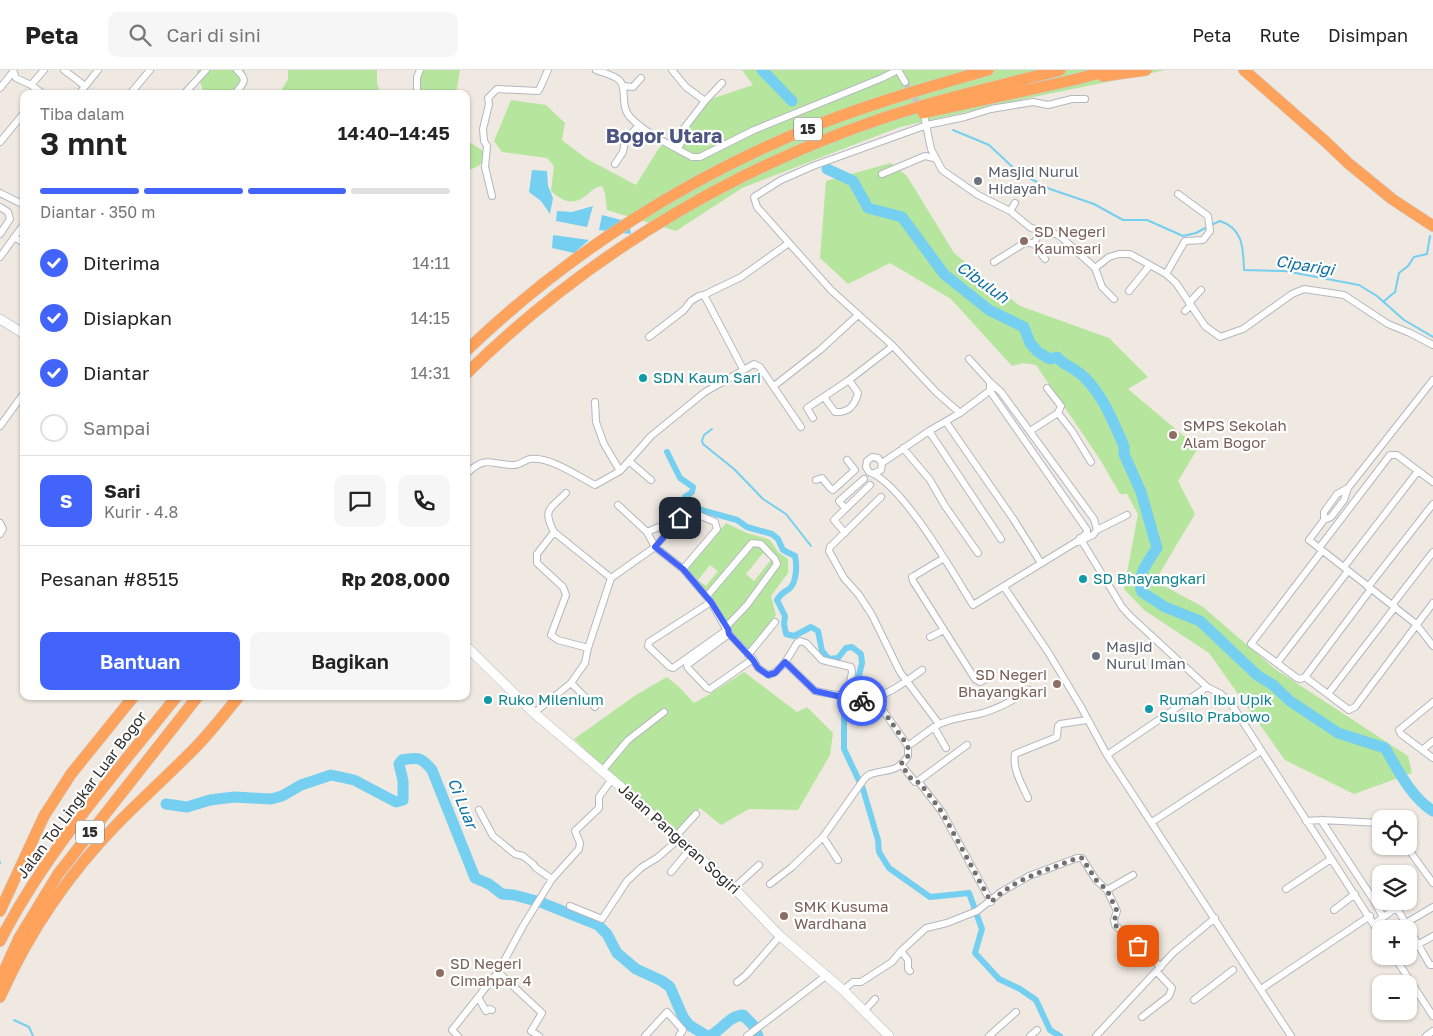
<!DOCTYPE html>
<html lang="id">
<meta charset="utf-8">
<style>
:root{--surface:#fff;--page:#f6f6f6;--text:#222;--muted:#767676;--line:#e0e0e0;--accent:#4264fb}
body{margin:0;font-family:"Golos Text",sans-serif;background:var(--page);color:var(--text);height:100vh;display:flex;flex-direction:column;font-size:19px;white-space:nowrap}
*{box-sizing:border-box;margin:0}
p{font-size:16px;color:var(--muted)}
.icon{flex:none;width:28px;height:28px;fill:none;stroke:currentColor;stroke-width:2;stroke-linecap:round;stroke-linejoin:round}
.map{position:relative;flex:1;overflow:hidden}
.sheet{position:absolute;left:20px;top:20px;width:450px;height:610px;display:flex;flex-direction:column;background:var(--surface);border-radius:10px;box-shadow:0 1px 4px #0004}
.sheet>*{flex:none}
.buttons{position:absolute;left:1372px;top:740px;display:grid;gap:10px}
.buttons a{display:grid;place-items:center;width:45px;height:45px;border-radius:10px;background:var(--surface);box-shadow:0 1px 4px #0004;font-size:25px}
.pin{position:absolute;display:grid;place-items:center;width:42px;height:42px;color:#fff;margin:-21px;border-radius:10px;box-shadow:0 2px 8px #0006}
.courier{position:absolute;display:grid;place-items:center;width:50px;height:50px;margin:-25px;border:4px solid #4264fb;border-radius:50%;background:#fff;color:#222;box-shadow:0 1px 6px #0007}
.headline em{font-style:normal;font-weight:600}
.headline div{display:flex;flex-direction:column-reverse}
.headline{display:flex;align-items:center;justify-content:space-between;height:85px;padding:0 20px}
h1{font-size:32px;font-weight:600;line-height:38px}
.bar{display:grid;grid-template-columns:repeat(4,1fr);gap:8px 5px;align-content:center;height:60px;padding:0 20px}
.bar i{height:6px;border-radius:4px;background:var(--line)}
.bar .active{background:var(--accent)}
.bar p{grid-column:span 4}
.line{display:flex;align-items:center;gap:12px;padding:0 20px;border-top:1px solid var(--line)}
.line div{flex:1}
.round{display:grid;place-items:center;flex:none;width:52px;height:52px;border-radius:10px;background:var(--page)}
ol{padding:0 20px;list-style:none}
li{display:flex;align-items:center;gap:15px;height:55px}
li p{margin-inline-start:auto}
li .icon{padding:5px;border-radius:50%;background:var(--accent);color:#fff;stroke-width:4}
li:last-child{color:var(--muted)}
li i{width:28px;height:28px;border:2px solid var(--line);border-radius:50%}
.primary-button{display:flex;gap:10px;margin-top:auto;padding:10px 20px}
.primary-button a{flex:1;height:58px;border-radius:10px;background:var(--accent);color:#fff;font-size:20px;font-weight:600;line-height:58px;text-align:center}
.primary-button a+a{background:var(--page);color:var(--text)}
header{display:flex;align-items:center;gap:30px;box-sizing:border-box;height:70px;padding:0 25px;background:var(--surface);border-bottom:1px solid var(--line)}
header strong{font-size:24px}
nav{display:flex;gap:28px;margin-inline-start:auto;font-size:18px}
.search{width:350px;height:45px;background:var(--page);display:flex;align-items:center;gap:12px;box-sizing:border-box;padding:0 18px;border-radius:10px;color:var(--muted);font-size:19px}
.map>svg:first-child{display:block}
.green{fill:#b6e59e;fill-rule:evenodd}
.water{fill:#75cff0}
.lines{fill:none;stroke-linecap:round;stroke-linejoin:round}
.stream{stroke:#75cff0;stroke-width:2}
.canal{stroke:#75cff0;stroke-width:6}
.river{stroke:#75cff0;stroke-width:11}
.street-tunnel{stroke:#c8c4bd;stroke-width:6;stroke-dasharray:6 3;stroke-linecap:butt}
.street-casing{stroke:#b4b7c1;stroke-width:8}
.secondary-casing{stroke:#b4b7c1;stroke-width:10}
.highway-casing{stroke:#c9c9c9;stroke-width:12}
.street{stroke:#fff;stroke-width:6}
.secondary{stroke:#fff;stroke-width:9}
.highway{stroke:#ffa35c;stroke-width:11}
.done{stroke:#726f6d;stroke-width:5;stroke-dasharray:0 9}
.route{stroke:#4264fb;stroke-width:6}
.worship-dot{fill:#6b7280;stroke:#fff;stroke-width:2}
.education-dot{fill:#8d6e63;stroke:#fff;stroke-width:2}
.culture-dot{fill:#0f9aa8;stroke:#fff;stroke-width:2}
.labels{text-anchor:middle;stroke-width:4.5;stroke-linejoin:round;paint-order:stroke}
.shield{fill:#fff;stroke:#6d6d6d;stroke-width:1}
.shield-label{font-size:14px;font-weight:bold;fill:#2e2e2e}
.worship-label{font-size:15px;fill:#5b616d;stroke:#fff;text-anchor:start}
.education-label{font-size:15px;fill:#785e54;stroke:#fff;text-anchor:start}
.culture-label{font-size:15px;fill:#0d838f;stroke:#fff;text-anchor:start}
.street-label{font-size:15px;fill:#2e2e2e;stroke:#fff}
.water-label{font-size:16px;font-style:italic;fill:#0d6fa3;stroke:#fff}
.district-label{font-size:20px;font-weight:bold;fill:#4d5680;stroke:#fff}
</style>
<header>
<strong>Peta</strong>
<div class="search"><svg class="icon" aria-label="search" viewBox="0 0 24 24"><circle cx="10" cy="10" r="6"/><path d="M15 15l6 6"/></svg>Cari di sini</div>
<nav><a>Peta</a><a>Rute</a><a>Disimpan</a></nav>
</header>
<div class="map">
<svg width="1433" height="966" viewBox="0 0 1433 966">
<rect width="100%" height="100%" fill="#efe9e1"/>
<!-- green -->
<path class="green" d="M198,0H245L241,24H204L197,3Z
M288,0H377V12L380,24H279L288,9Z
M417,0H460L456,24H417L414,4Z
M742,0H1166L1043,25L900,57L742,118L676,161L607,140L605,123L602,116C592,117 589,125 581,129C570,135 559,129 551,121L554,96L547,88L502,82L494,71L511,30L546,35L565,53L562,70L587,89L636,115L659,78L705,31L753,15Z
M466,70L488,84C483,93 478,99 466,100Z
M891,93L907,106L954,183L1020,236L1109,268L1148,307L1128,319L1198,378L1178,411L1195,444L1155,511L1203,537L1275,599L1408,686L1412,703L1354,724L1285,690L1209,583L1144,540L1124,519L1138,444L1127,424H1120L1101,391L1036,295L1023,293L1012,296L951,229L890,193L848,214L820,188L826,111Z
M726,453L747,463L768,469L771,471L778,482L788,489V503L771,526L776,545L748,581L743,579L688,500L689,497ZM763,483L771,490L754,511L746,504ZM710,495L718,501L706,516L698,510Z
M744,602L797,642L807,637L833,663L830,685L798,740L749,739L721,755L700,738L673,765L574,669L636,625L667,607L679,617L694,633L710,624Z"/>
<!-- water -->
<path class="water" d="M532,100L547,101L548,116L553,128L550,144L541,131L529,122Z
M593,136L587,157L556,151L557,141L572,142Z
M602,145L629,152L631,164L599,160Z
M553,165L589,170L574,183L552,178Z"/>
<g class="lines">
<!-- stream -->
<path class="stream" d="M953,60L989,75L1018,102L1050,119L1094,134L1123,150H1147L1183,166L1196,163L1207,157
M1211,155L1220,151C1244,159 1243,179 1244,200L1285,201L1359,215L1377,226L1404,250L1433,267
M1383,232L1395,222L1399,203L1408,196L1414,187L1427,184L1430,166
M712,359L704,365L702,371L703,374L734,399L763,429L786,444L811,476
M0,792V793
M14,950L29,957L33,966"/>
<!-- canal -->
<path class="canal" d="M667,382L680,408L693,417L692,422L685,427L691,437L737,450L747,457L772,464L778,469L783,480L795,486C797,494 797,513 789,519C783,523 781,523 777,530L785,546L784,554L786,564L794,566L811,557L818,561L822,581L829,589L838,588L846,578L852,577L861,584L862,593L853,629L851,638L844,646V679L863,719L878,770L879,782L889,798L930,827L969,823L982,859L975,883L999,909L1020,919L1036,930L1050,960L1060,966"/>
<!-- river -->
<path class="river" d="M762,0L792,31
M827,99L853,111L868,138L902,147L944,204L989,240L1024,257L1030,273L1038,282L1048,288L1051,289L1057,287C1064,296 1076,298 1085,308C1104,327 1113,352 1124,376V384L1141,422L1157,478C1149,490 1135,507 1142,522L1165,537L1200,551L1257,605L1273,615L1290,631L1338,663L1385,678C1398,700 1411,727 1433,741
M166,734L187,737L210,730L234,727L271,729L282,726L301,715L331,705L354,710L396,732L403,730V711L399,694L402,690C419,687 421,687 432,700L475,808L489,814L502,824L514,825L540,832L598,855L607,864L617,883L636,899L662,911L670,917L683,947L689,955L707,966
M709,966C722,961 728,946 743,945L753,955L758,966"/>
<!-- street-tunnel -->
<path class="street-tunnel" d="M905,12L920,37"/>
<defs>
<path id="street" d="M13,0L16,8L31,15L43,24
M64,0L85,16
M596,0C603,3 615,5 620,11C627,18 620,36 630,47C645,63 672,76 692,87H700L754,60L882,8L898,0L905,12
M672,0L686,17L705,31
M31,15L44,0
M623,16L633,17L641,8
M0,18L13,2
M79,24L98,0
M130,24L150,0
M184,24L206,0
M235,24C243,13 249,11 237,0
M417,24V7L420,0
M924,45L931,79L942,100L978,125L1010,141L1031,158L1053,163L1060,166L1095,198L1109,187L1119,184H1130L1166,204L1176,213L1205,256L1220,267L1243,259L1292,224L1304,219L1344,225L1388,254L1410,263L1433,275
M0,72L24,43
M678,79L684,66L682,61L705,31L722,13
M615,94L623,82L625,71L639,55
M882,104L925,86L934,88
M0,123L24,135
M492,126L485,97L487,76L484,71L483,59L489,34L488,28L497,19L538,21L540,18L548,0
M0,137L8,142L10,149L0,164
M1010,141L1015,133
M1040,161L1034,174L1045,189
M14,167L24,173
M0,187L24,154
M994,192L1026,172L1034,174
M1095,198L1102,217L1114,229
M1166,204L1185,171L1203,170L1210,161L1208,146L1178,124
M1129,221L1150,195
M704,225L743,299
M1189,233L1201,220
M1185,241L1190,236
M649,267L684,240L691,231L699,226L704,225L741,207L789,173
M969,289L990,312L1001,322L1094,449L1097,460L1093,465L1078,472
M1433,310L1348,418L1344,430L1331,447L1324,450L1309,470L1416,554L1433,576
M774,316L820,280L858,245
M824,327L835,342C849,343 855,335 858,323L849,310
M595,332L596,352L604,374L620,401
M960,343L936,322L893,276L831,220L757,137L754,127L781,110L813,96L927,55L965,47L991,39L1033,32L1048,35L1072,29H1085
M1058,343L1072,361L1091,392
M813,348L807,338L849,310L893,276
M946,352L1014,450L1041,493
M0,356L24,323
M929,361L1001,469
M1030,361L1058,343L1061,336L1047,318
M903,378L930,410L945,436L978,483
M630,392L651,410
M882,393L878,388L872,387L867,391L866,397L869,402C902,413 953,503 973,535L1076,472L1087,463V460L990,321V312
M875,403L881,400L882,393L929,361L960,343L992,319
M466,404C487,385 488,394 512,395C519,396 524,390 530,389C549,386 578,406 595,415L620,401L651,366L705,322L754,294L760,297L801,357
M816,410L822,408L830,418L833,420L855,400L847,390
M566,423C550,439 542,439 554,462L611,508
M881,427L830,477L829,481L844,508L859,525L872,545L900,602L939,654
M618,435L647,462L655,477L683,499L711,532L729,564L753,589L758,598L769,605C782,601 790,584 797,573L800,571L806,573L822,590L851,597L852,602L847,627L849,632C876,634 901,615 922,600
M845,438L839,431L864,409
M1324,450V442L1337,424L1348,418
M0,453L3,459L0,464
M1097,460L1127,445
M554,462L537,484V493L563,517L566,525L551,565L558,570L588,578
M647,462L678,449
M845,463L834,450L870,415
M1080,468L1122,537L1130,546L1207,617L1221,624L1232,635L1381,866
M1319,478L1390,385H1397L1433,412
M1322,481L1251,574L1297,608L1301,609L1305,607L1349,640L1355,637L1433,533
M944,488L914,506L912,507L913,511L975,609L980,612L990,607
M1344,497L1418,401
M1004,517L1048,582L1080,635L1107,685L1291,966
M1368,517L1433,434
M707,526L752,473L761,474L775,489L777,494L747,535L726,557
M711,532L649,572L648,576L670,597L673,598L728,559
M1392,535L1433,482
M729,564L687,595L688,598L707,618L710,619L753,589
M930,567L944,560
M748,585L775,552
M785,592L815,621L847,627
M1277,593L1348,501
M1305,607L1371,519
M571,613L595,637
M1328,624L1395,537
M1433,632L1399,660L1401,664L1433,688
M534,643L571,613L585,593L588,578L611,508L655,477L687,440L715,452L717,459L683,499
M934,657C950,648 966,647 983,643C1000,638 1014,630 1029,620
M908,676L934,657L946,678
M1422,680L1433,671
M1107,685L1207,617
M901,694L915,712L918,711L942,742L991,832
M602,701L628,670L664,642
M918,711L967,675
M1028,728C1022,715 1012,698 1015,684L1057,667L1058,656L1060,654L1087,650
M479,740L493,766L515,784L523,786L533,794L536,798L552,809
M1321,750L1373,829L1383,847
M1306,751L1321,750L1381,753
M1152,752L1261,681
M676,766L696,744
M823,767L838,790
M1406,776L1433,813
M671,802L690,779
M770,814L792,797L823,767L862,712C864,709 867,705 871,704C886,699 898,703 908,686V676L875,629
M734,818L759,795
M1286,819L1331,789
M1107,820L1133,805
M570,836L602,849L627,811L642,797L657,788L679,769
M1334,840L1355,824
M1406,853L1433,837
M1374,854L1393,840H1398L1430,895H1433
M1419,874L1433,866
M901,881L908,890V899L910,901
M1394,886L1433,946
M498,902L542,943L531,961L539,966
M737,912L746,905L780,866
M1261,919L1370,846
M843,920L853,912H861L892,892L901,881L926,858L947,853L977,841L1001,822L1029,806L1077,788H1082L1096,810L1107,820L1117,841L1114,850L1115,855L1161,897
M478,927L486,941L490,939L492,940
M1194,930L1233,900
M864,941L875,929
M1142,947L1169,926L1172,918L1157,902
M458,966L452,960L498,902L523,856L552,809L579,779L580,773L575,761L599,738V727L612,709
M645,966L667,942L683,960L679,966
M747,966L827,905
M989,966L1016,942
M1030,966L1037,960
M1096,966L1173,883L1215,848
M1426,966L1433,961"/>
<path id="secondary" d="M0,249L24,264
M466,576L534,643L621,717L734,818L780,866L843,920L889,966"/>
<path id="highway" d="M1244,0L1326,72L1348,93L1392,129L1433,156
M1103,6L1146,0
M923,43L1073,10L1111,0
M466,281C568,183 690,105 822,53C876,32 932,16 988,0
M466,304C593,179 753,85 925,35C969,22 1015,12 1060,0
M0,841L44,746L71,704L134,626
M0,871C46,781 114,705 177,626
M0,910L19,868L58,804L198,626
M0,927C29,862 69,803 119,752C143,728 168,705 192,681C209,664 224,645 239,626"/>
</defs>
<!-- street casing -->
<use href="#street" class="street-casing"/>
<!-- secondary casing -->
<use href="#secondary" class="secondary-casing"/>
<!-- highway casing -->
<use href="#highway" class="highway-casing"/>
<!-- street -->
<use href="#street" class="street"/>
<!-- secondary -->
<use href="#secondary" class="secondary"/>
<!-- highway -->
<use href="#highway" class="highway"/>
</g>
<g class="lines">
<!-- done -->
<path class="done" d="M862,631L875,629L908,676V686L901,694L912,710L920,713L942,742L991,832C1015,808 1046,801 1077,788H1082L1096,810L1107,820L1117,841V844L1114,850L1115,855L1138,876"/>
<!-- route -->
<path class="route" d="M680,448L655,477L683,499L711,532L728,559L729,564L753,590L758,598L768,605L775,603L785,592L815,621L847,628L849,632L862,631"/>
</g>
<!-- markers -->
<g class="worship-dot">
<circle cx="978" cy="111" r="5"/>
<circle cx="1096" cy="586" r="5"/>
</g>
<g class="education-dot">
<circle cx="1024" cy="171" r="5"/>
<circle cx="1173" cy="365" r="5"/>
<circle cx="1057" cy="614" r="5"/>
<circle cx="784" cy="846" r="5"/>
<circle cx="440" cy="903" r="5"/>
</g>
<g class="culture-dot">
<circle cx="643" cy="308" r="5"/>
<circle cx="1083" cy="509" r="5"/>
<circle cx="488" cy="630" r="5"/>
<circle cx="1149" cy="639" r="5"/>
</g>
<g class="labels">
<!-- shield labels -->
<g class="shield">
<rect x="794" y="47.5" width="28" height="23" rx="4"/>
<rect x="76" y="750.5" width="28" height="23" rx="4"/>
</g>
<g class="shield-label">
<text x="808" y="64">15</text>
<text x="90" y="767">15</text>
</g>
<!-- worship labels -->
<g class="worship-label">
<text x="988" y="107">Masjid Nurul<tspan x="988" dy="17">Hidayah</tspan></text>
<text x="1106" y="582">Masjid<tspan x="1106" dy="17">Nurul Iman</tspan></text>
</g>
<!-- education labels -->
<g class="education-label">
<text x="1034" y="167">SD Negeri<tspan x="1034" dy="17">Kaumsari</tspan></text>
<text x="1183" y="361">SMPS Sekolah<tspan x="1183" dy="17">Alam Bogor</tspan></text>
<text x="1047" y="610" text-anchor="end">SD Negeri<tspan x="1047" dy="17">Bhayangkari</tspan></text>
<text x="794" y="842">SMK Kusuma<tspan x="794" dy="17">Wardhana</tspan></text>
<text x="450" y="899">SD Negeri<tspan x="450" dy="17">Cimahpar 4</tspan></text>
</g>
<!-- culture labels -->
<g class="culture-label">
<text x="653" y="313">SDN Kaum Sari</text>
<text x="1093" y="514">SD Bhayangkari</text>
<text x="498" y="635">Ruko Milenium</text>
<text x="1159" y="635">Rumah Ibu Upik<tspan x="1159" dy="17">Susilo Prabowo</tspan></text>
</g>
<!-- street labels -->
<g class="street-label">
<text transform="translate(82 725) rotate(-53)" y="5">Jalan Tol Lingkar Luar Bogor</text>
<text transform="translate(679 769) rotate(42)" y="5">Jalan Pangeran Sogiri</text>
</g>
<!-- water labels -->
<g class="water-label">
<text transform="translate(1305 195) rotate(9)" y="6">Ciparigi</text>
<text transform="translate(983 212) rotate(36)" y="6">Cibuluh</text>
<text transform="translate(463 733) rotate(68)" y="6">Ci Luar</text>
</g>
<!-- district labels -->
<g class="district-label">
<text x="664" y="73">Bogor Utara</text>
</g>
</g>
</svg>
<div class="buttons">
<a><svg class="icon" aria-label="locate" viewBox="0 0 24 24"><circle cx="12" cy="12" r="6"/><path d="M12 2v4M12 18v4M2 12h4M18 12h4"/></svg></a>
<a><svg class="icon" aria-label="layers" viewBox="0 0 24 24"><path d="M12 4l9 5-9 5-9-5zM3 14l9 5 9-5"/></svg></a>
<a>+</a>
<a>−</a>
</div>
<div class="pin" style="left:1138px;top:876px;background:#ea580c"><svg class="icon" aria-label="bag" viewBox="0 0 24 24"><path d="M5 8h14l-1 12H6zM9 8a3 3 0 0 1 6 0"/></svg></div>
<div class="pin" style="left:680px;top:448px;background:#1f2937"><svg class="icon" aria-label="home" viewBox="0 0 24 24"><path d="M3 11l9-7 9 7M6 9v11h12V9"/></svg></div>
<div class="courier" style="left:862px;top:631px"><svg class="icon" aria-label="bike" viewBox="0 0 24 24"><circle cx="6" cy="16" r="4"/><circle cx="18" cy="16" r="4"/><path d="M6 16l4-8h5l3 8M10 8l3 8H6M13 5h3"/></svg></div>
<section class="sheet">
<div class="headline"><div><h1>3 mnt</h1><p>Tiba dalam</p></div><em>14:40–14:45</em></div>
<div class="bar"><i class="active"></i><i class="active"></i><i class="active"></i><i></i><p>Diantar · 350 m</p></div>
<ol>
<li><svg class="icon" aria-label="check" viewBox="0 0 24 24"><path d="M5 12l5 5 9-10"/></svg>Diterima<p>14:11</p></li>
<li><svg class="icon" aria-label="check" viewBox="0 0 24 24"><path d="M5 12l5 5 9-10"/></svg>Disiapkan<p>14:15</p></li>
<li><svg class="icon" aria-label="check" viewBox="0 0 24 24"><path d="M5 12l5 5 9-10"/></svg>Diantar<p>14:31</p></li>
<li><i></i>Sampai</li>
</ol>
<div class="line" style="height:90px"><b class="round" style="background:var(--accent);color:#fff">S</b><div><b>Sari</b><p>Kurir · 4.8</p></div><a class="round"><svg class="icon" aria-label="chat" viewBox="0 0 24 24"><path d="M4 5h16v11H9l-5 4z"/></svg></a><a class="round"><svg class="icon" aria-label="phone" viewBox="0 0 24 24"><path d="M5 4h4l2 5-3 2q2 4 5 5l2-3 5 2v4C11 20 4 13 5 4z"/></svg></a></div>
<div class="line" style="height:65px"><div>Pesanan #8515</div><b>Rp 208,000</b></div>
<div class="primary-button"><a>Bantuan</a><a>Bagikan</a></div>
</section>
</div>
